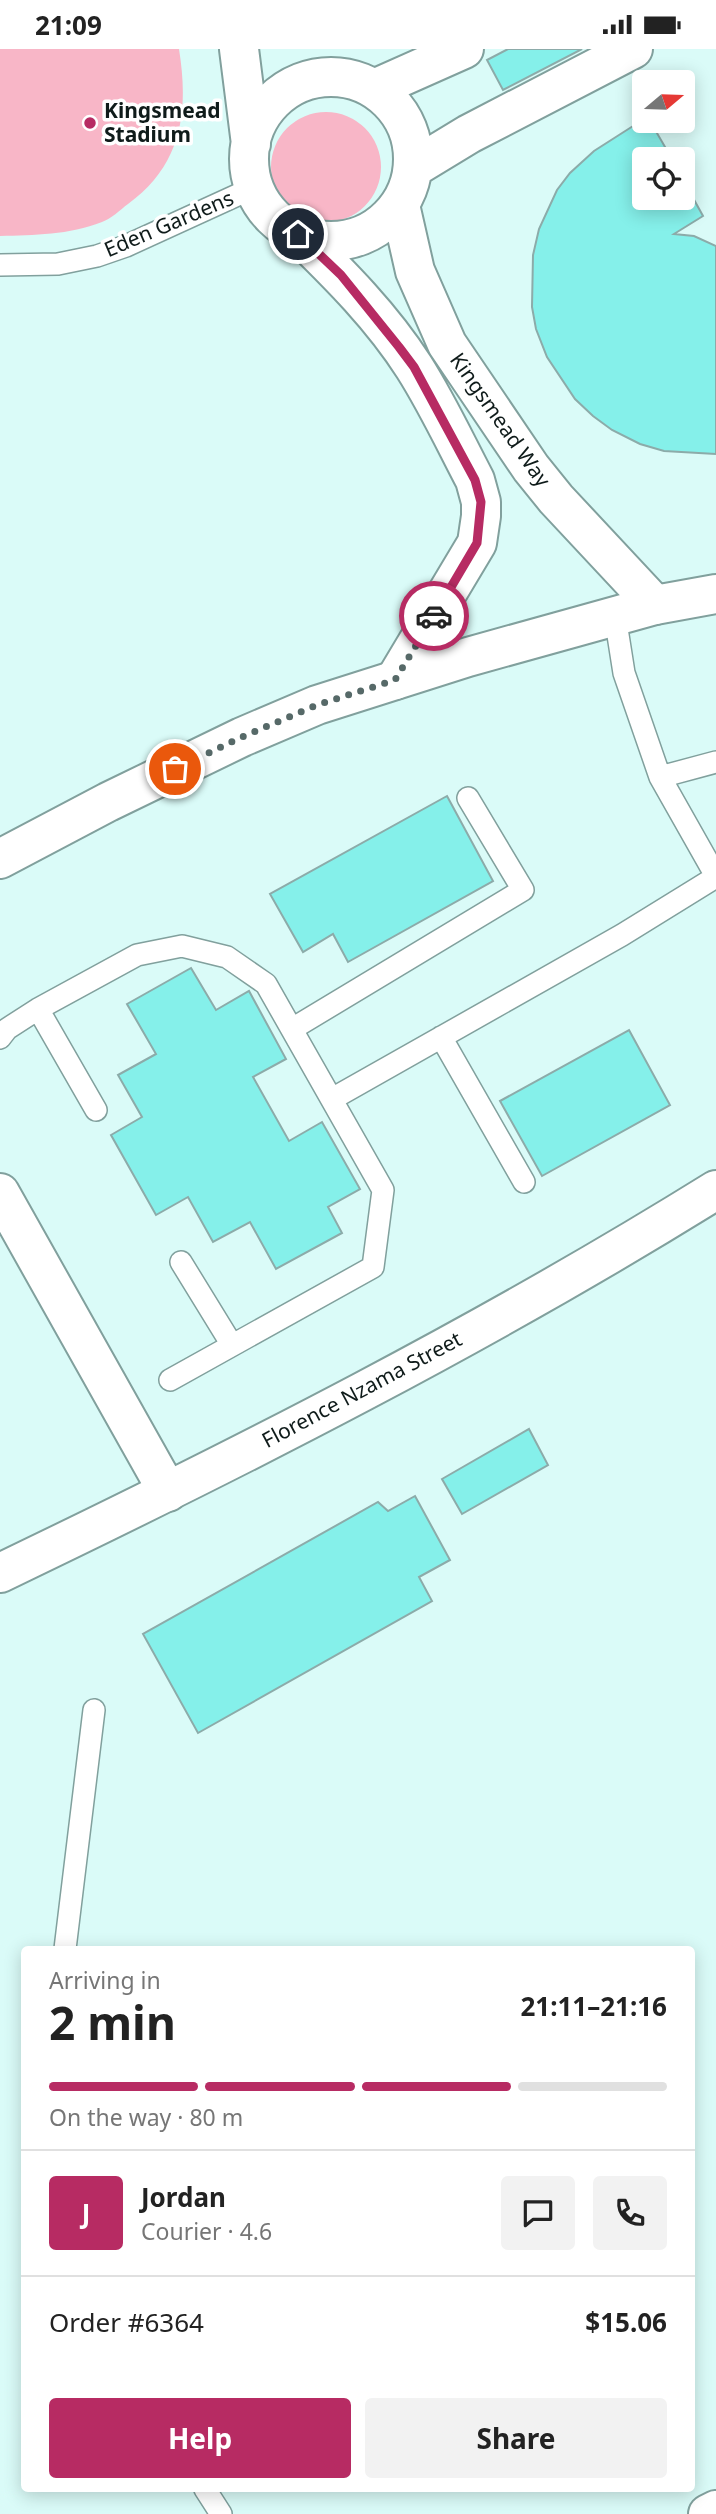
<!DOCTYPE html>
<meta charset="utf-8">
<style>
:root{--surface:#fff;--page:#f2f2f2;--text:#222;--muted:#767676;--line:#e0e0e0;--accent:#b72b63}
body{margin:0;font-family:"Noto Sans",sans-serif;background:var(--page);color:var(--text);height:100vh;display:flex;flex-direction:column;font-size:26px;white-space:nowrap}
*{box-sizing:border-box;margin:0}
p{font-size:23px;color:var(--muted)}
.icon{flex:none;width:38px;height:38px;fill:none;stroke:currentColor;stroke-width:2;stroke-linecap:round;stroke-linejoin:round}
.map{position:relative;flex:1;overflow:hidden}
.details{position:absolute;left:21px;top:1897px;width:674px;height:546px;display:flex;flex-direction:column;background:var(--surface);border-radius:7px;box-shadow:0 4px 18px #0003}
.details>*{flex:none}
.needle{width:46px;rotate:71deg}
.fabs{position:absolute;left:632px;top:21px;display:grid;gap:14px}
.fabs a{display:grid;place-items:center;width:63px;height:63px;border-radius:7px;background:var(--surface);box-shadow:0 4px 18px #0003;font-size:35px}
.pin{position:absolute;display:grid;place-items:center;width:60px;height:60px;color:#fff;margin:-30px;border:4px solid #fff;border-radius:50%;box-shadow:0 2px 7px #0007}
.courier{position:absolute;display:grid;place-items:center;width:70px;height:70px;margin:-35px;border:5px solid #b72b63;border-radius:50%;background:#fff;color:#222;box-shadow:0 2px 9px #0007}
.overview em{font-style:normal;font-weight:700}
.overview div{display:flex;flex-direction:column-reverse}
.overview{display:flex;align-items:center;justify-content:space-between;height:119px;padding:0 28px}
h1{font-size:46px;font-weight:700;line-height:52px}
.bar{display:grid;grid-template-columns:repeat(4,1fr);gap:10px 7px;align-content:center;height:84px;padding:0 28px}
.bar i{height:9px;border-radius:5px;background:var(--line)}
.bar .selected{background:var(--accent)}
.bar p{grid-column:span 4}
.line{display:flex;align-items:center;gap:18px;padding:0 28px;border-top:2px solid var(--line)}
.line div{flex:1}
.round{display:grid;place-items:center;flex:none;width:74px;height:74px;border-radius:7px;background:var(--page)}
.action{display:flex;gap:14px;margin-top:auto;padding:14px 28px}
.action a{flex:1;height:80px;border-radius:7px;background:var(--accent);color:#fff;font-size:28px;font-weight:700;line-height:80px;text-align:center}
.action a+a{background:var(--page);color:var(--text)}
.status{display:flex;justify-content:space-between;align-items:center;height:49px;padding:0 35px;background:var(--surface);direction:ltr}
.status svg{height:19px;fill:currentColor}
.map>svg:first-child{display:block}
.green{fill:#f8b6c7}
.building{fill:#85f0ea;stroke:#8caba9;stroke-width:2}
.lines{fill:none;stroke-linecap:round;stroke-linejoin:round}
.lane-casing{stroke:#81a09d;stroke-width:24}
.street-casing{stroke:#81a09d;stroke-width:42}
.primary-casing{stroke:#81a09d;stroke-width:42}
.highway-casing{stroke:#81a09d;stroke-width:42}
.lane{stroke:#fff;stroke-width:21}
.street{stroke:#fff;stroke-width:38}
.primary{stroke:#fff;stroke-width:38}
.highway{stroke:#fff;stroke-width:38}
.done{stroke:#566968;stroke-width:7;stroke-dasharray:0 12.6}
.route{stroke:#b72b63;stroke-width:9}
.poi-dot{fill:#b72b63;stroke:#fff;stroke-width:2.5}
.labels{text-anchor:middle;stroke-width:7;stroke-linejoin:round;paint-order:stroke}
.poi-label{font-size:21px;font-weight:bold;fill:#0f1b1a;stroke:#fff;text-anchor:start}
.street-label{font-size:21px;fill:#0f1b1a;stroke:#fff}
</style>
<div class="status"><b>21:09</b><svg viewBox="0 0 49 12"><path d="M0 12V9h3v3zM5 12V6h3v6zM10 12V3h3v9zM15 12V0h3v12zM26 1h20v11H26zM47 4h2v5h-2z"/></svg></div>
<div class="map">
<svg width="716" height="2465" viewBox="0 0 716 2465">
<rect width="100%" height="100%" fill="#dafbf8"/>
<!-- green -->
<path class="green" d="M0,0H179C189,62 182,116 128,155C120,161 111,170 102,173C69,186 34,186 0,187Z
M271 118a55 55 0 1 1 110 0a55 55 0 1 1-110 0Z"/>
<!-- building -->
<path class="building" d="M508,0H582L503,41L487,11Z
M644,70L650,72L672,110H644V149H682V129L703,167L674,185L694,187L716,197V405L664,402L640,395L612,381L593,367L575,350L547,308L536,280L532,258L533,206L539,180L557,141L570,124L594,102Z
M447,747L493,832L348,913L333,885L303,903L270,845Z
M191,919L216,961L249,942L286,1010L253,1028L289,1092L322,1073L360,1140L328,1158L342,1184L276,1220L250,1173L213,1193L188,1148L156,1166L111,1086L142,1068L118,1026L156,1005L127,955Z
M629,981L670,1056L542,1127L500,1052Z
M529,1380L548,1416L462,1465L442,1430Z
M415,1447L450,1511L419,1528L432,1552L198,1684L143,1585L378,1453L388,1462Z"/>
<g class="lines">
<defs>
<path id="lane" d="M0,216L58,215L97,207L126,197L255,138
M615,567L624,624L660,728L716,827
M660,728L716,713
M38,960L96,1061
M292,980L523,841L468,749
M441,988L524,1133
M0,989L7,980L38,960L137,906L182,897L227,908L266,935L383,1141L373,1218L170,1331
M332,1050L622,886L716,828
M181,1213L232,1296
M65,1900L94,1661
M205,2440L221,2465"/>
<path id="street" d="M239,0L251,95
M249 110a82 82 0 1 1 164 0a82 82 0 1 1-164 0Z
M374,40L464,0
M413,119L469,85L633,0
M400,156L415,222L447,295L531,419L556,450L655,556
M298,185C340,226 382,268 414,318C437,354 455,393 475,431L481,453V467L477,494L395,631
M0,1144L168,1443"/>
<path id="primary" d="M708,2465L716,2461"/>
<path id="highway" d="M0,810L108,753L242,688L317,656L468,608L655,556L716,545
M0,1524C244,1407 486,1284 716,1141"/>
</defs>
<!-- lane casing -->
<use href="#lane" class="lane-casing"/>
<!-- street casing -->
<use href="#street" class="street-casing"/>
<!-- primary casing -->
<use href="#primary" class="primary-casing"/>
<!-- highway casing -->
<use href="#highway" class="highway-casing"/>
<!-- lane -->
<use href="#lane" class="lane"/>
<!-- street -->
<use href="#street" class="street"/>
<!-- primary -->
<use href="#primary" class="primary"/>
<!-- highway -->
<use href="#highway" class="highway"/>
</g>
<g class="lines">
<!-- done -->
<path class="done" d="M175,720L242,688L317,656L395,631L434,567"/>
<!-- route -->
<path class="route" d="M298,185L341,226L399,298L414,318L475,431L481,453L477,494L434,567"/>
</g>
<!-- markers -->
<circle class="poi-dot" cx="90" cy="74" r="7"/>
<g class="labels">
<!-- poi labels -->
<g class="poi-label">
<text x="104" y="69">Kingsmead<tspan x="104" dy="24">Stadium</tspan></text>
</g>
<!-- street labels -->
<g class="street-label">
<text transform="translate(169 175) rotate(-23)" y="7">Eden Gardens</text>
<text transform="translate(500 371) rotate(55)" y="7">Kingsmead Way</text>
<text transform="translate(362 1341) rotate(-28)" y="7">Florence Nzama Street</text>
</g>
</g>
</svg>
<div class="fabs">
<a><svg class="needle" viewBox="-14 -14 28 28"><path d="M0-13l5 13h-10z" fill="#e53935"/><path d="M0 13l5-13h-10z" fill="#767676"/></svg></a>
<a><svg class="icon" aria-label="locate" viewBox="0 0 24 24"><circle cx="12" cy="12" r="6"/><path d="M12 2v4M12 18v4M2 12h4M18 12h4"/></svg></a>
</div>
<div class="pin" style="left:175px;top:720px;background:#ea580c"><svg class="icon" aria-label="bag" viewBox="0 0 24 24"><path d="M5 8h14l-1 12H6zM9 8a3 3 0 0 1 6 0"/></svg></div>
<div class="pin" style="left:298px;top:185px;background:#1f2937"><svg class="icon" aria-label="home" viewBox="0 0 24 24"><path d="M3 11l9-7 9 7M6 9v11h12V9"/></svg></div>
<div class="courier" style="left:434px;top:567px"><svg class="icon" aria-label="car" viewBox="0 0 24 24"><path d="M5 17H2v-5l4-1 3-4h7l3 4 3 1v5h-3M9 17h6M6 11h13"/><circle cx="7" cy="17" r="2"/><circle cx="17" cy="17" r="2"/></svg></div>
<section class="details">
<div class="overview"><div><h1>2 min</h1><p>Arriving in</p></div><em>21:11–21:16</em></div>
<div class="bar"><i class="selected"></i><i class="selected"></i><i class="selected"></i><i></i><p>On the way · 80 m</p></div>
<div class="line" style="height:126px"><b class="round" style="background:var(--accent);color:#fff">J</b><div><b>Jordan</b><p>Courier · 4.6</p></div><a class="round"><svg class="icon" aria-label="chat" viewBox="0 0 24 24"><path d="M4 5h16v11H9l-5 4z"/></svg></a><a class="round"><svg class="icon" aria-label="phone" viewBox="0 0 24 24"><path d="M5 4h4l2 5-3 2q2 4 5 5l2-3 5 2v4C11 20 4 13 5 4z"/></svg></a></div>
<div class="line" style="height:91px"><div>Order #6364</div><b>$15.06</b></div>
<div class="action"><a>Help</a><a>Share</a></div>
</section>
</div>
